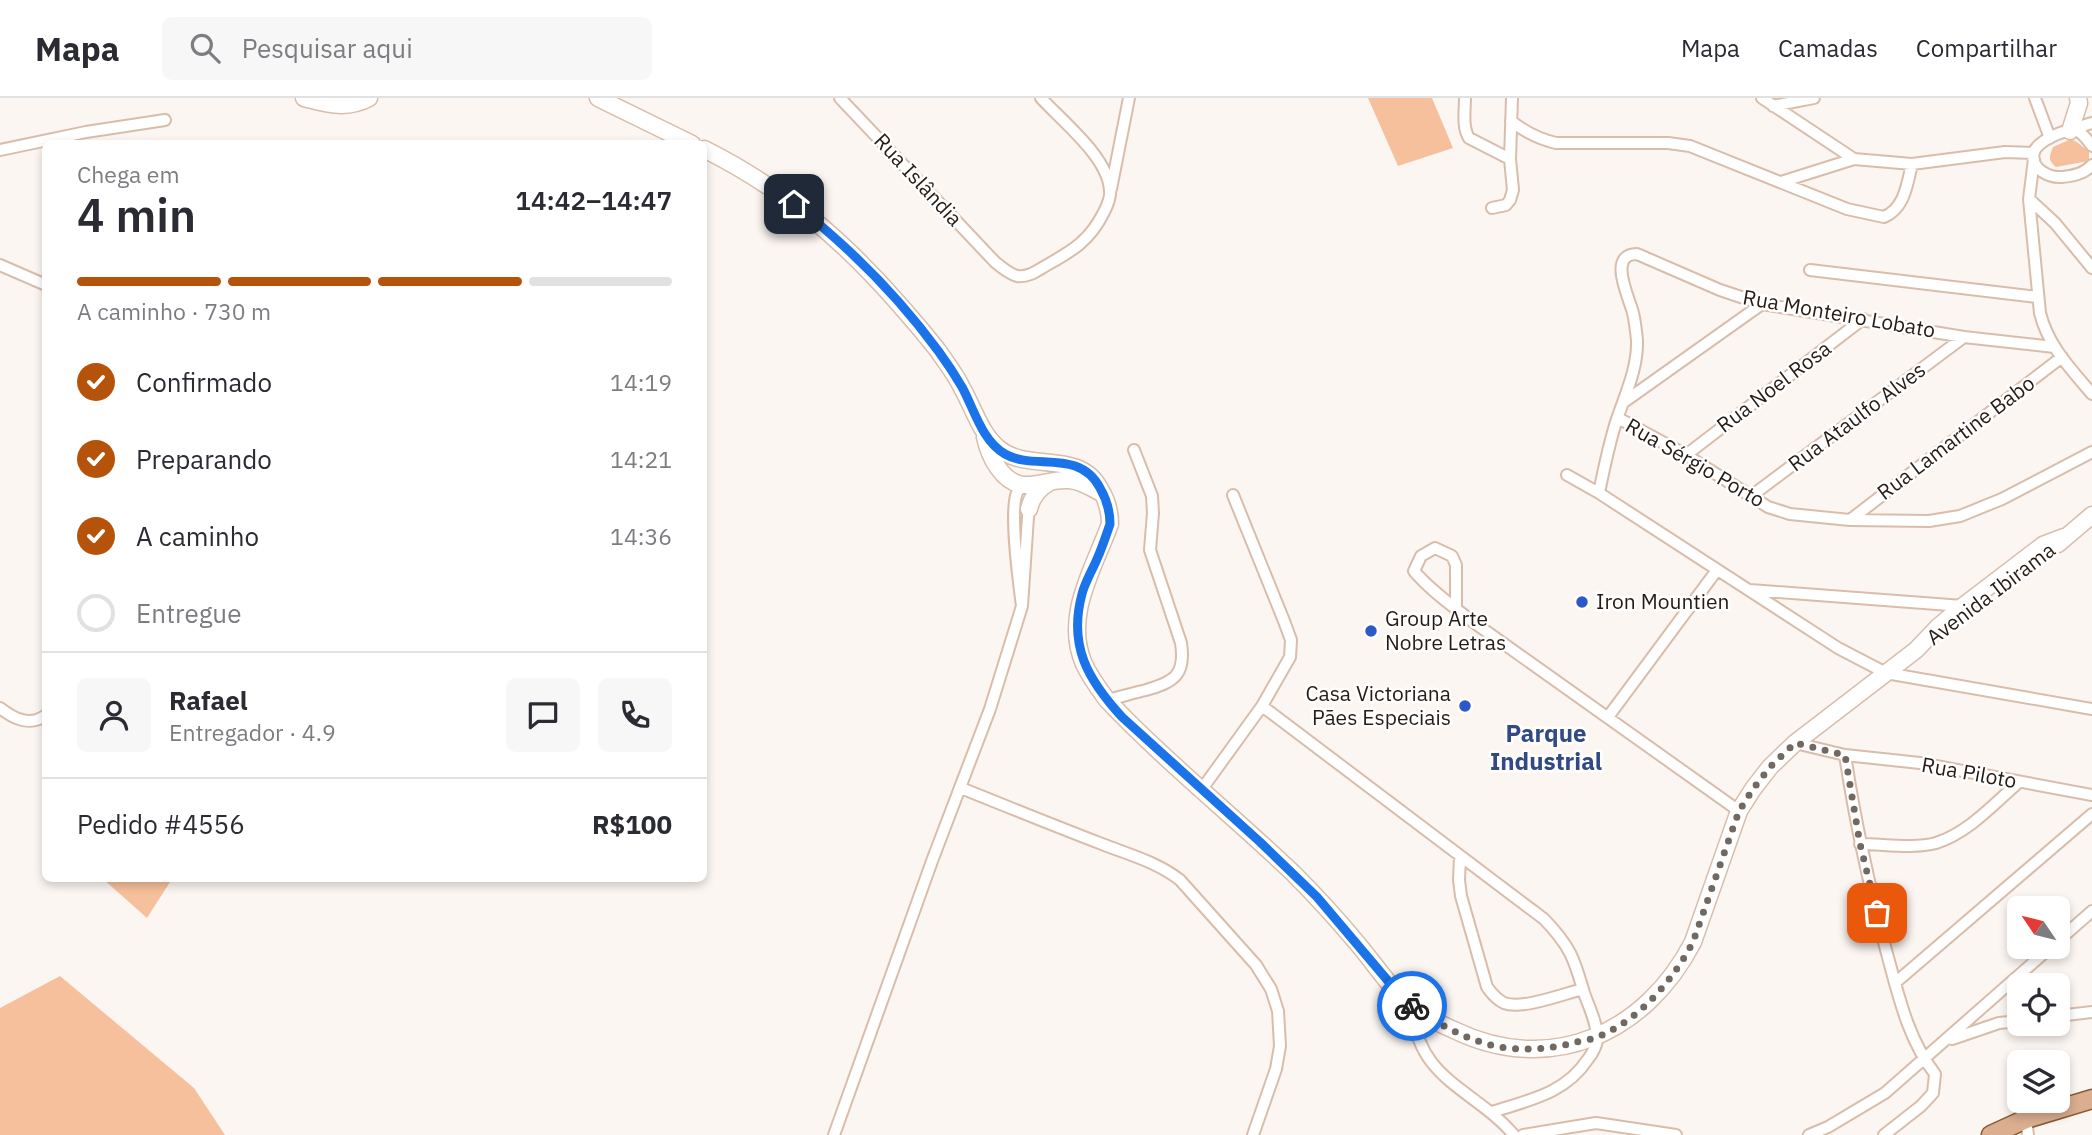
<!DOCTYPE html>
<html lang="pt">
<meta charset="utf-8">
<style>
:root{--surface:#fff;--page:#f7f7f7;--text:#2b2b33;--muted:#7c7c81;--line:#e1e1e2;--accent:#b45309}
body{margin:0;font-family:"IBM Plex Sans",sans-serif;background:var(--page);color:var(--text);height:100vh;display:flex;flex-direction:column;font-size:26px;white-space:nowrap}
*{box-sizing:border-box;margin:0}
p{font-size:23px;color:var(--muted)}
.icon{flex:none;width:38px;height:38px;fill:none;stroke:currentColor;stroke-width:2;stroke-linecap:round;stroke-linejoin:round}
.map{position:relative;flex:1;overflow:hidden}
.details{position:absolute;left:42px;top:42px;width:665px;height:742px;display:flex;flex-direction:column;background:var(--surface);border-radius:10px;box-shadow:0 4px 10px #0003}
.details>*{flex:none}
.needle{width:46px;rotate:305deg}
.tools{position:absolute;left:2007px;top:798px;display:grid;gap:14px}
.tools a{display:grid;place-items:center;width:63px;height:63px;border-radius:10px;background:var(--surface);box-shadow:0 4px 10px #0003;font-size:35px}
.pin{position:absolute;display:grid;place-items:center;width:60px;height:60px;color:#fff;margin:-30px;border-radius:14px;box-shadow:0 4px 10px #0006}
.courier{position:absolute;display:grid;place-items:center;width:70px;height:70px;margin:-35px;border:5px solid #1a73e8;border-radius:50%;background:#fff;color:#222;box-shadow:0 2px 9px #0007}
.head em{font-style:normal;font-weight:600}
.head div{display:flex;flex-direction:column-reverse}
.head{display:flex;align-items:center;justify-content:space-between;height:119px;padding:0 35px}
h1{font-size:46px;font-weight:600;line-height:52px}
.bar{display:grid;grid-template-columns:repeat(4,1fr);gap:10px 7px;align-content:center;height:84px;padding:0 35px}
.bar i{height:9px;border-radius:5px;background:var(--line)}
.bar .active{background:var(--accent)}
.bar p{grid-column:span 4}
.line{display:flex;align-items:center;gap:18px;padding:0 35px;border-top:2px solid var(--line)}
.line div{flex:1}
.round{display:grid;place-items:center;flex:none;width:74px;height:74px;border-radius:10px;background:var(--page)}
ol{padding:0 35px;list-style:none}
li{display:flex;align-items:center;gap:21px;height:77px}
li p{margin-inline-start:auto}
li .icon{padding:7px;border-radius:50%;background:var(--accent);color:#fff;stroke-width:4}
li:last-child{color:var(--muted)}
li i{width:38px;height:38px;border:4px solid var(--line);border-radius:50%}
header{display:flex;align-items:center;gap:42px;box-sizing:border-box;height:98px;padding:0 35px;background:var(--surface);border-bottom:2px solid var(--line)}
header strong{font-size:33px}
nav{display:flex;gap:38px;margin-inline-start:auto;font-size:24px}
.search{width:490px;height:63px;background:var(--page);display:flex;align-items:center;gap:18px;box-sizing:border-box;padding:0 24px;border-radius:10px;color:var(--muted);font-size:26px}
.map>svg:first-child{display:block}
.green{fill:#f6c09c}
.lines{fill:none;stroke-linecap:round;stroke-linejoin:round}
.street-casing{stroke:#d9bdab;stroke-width:14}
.secondary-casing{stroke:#d9bdab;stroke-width:19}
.primary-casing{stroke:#8b5834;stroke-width:21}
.street{stroke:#fff;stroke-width:10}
.secondary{stroke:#fff;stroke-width:16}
.primary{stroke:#daae8f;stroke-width:18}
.done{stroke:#716862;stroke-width:7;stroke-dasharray:0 12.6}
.route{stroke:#1a73e8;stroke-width:9}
.poi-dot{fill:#2d59c8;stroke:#fff;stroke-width:2.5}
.labels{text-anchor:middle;stroke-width:5;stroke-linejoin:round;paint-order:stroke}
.street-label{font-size:21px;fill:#261c15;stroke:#fff}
.poi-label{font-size:21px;fill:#261c15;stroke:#fff;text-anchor:start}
.quarter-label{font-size:24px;font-weight:bold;fill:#314a83;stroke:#fff}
</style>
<header>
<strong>Mapa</strong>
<div class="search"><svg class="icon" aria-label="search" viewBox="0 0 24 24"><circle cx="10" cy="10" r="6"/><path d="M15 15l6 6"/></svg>Pesquisar aqui</div>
<nav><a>Mapa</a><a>Camadas</a><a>Compartilhar</a></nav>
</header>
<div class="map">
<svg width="2092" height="1037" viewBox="0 0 2092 1037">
<rect width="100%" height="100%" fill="#fcf6f2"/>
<!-- green -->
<path class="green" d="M1368,0H1432L1453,50L1398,68Z
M2071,41L2077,44L2089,54V63L2056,69C2048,62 2049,59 2053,49Z
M103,781H172L147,820Z
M60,878L194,990L225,1037H0V910Z"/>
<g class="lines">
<defs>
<path id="street" d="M840,0L995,164C1001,169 1009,176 1017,178C1028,180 1038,172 1047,167C1074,152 1090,142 1104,114C1107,108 1111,100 1110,93C1109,60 1062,23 1041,0
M1465,0C1465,13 1462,29 1469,40L1510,61
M1762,0L1854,61L1912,66L2005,54L2034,55
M2035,0L2050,40
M1773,8L1814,0
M1511,23C1525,34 1538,41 1556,45H1668L1690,48L1847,111L1884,119C1905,110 1907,86 1912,66
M2076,33L2085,27L2092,25
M2092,48C2088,43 2083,35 2077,33C2065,30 2038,43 2034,54C2029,71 2050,80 2062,79C2073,78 2084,76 2092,67
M0,52L86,34L165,22
M2034,61L2029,101L2040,215C2048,248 2071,271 2092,296
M1781,84L1854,61
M1111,91L1129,0
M2029,101L2055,125L2092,170
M1492,110L1506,107L1510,102L1513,92L1510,61L1512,0
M0,167L46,187
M1810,172L2037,199
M1624,304L1762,206
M1618,320L1686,357L1768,409L1790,416L1850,422L1929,423L1960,418L2002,401L2092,354
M1686,357L1863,221
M1567,377L1599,395L1838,550L1886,575L2092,611
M1599,395C1604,370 1609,345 1617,321C1626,295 1638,269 1637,242C1636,233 1635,223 1633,215C1629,199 1607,156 1637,156L1720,192L1762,206L1964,239L2054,249
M1750,399L1964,239
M1850,422L2062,259
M1750,492L1963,508
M1022,508C1019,485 1009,413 1017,395C1019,390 1020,390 1024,387L1026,389
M1456,511V467L1452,458L1435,450L1421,458L1414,473C1429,491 1450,506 1469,521L1739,713
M1107,602C1120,599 1133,595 1146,592C1174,584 1186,577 1181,545L1150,452L1153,415L1152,398L1134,352
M1262,608L1544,821C1570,848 1574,860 1584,895C1589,909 1598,927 1597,942C1596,949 1592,956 1588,961C1565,996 1529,1002 1492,1014
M0,610C14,621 30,629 46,617
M1608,619L1717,472
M1795,645L1845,657L1920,665L2092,697
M1845,657C1855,723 1869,787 1886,852C1898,895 1907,940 1935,976L1933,995L1921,1008L1884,1037
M961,690C1008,709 1055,728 1102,746C1130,757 1157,764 1180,782L1256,867L1271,891L1278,913L1280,948L1276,971L1253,1037
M1202,691L1262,608L1290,559L1291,542L1284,523L1233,397
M1860,746C1884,746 1913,751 1936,745C1968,735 1994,706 2019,684
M1460,759L1459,782L1461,798L1487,889C1492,896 1496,901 1504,905C1522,912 1563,896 1583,891
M2058,843L2092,813
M1895,885L2092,716
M1413,909C1415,981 1475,991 1514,1037
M2058,918L2092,914
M1952,941L1999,925L2020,923
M2026,1021L2028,1037
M834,1037L932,763L990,611L1022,508L1029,404
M1523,1037L1596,1025L1676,1037
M1809,1037L1828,1029L1885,995L2051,849"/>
<path id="secondary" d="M304,0C327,6 347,12 369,0
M598,0L692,46
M2070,33L2079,5L2078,0
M704,51C782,90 841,140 898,205C912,221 926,237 939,254C947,266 956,277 962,290C973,309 980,334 997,349C1026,376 1079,350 1100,391C1107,402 1110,412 1110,426C1094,470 1063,518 1084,566C1090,579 1099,591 1107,602C1165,663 1232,717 1293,775C1315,797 1337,821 1357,845C1375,866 1391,892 1413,909C1425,919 1440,926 1454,932C1551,979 1646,935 1693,844L1739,713L1753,691L1770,669L1795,645L1916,552L1938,529L1963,508L2043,447L2064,439
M985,339C989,358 1002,385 1024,387C1039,388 1053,381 1068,382C1080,382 1092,390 1103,396
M1029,411C1032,398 1039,390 1050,384
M2058,446L2092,417"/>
<path id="primary" d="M1991,1037L2026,1021L2092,1001"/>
</defs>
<!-- street casing -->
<use href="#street" class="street-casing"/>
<!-- secondary casing -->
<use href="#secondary" class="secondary-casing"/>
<!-- primary casing -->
<use href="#primary" class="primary-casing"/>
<!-- street -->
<use href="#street" class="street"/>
<!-- secondary -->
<use href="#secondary" class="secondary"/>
<!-- primary -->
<use href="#primary" class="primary"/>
</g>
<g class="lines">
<!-- done -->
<path class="done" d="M1412,908C1438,926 1468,943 1500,949C1523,953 1547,951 1569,946C1579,943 1591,942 1600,938C1641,920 1673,882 1693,844L1739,713L1753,691L1770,669L1795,645L1845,657L1860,746L1877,815"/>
<!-- route -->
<path class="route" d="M794,106C848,148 898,198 939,254C947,265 955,277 962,289C974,311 982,343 1005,356C1034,373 1079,350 1100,390C1107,402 1110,412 1110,426C1106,438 1102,450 1097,461C1092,473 1085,484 1082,496C1068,548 1088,582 1122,619L1260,744L1317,799L1394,890L1412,908"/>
</g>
<!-- markers -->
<g class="poi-dot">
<circle cx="1582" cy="504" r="7"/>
<circle cx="1371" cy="533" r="7"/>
<circle cx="1465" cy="608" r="7"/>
</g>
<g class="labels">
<!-- street labels -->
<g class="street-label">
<text transform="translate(918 82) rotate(47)" y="7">Rua Islândia</text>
<text transform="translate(1839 216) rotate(10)" y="7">Rua Monteiro Lobato</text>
<text transform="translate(1774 289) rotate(-37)" y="7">Rua Noel Rosa</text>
<text transform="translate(1857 319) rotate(-37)" y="7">Rua Ataulfo Alves</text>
<text transform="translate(1956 340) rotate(-37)" y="7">Rua Lamartine Babo</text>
<text transform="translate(1695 365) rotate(30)" y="7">Rua Sérgio Porto</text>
<text transform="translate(1991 496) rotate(-37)" y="7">Avenida Ibirama</text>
<text transform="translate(1969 675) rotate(10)" y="7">Rua Piloto</text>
</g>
<!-- poi labels -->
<g class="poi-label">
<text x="1596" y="511">Iron Mountien</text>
<text x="1385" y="528">Group Arte<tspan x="1385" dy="24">Nobre Letras</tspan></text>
<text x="1451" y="603" text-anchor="end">Casa Victoriana<tspan x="1451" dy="24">Pães Especiais</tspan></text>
</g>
<!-- quarter labels -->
<g class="quarter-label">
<text x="1546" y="644">Parque<tspan x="1546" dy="28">Industrial</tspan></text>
</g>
</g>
</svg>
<div class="tools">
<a><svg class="needle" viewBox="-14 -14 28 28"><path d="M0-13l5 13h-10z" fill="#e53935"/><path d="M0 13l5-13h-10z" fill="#7c7c81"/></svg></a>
<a><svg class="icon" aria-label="locate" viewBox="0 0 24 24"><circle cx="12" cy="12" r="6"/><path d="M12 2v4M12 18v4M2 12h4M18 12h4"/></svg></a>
<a><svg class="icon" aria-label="layers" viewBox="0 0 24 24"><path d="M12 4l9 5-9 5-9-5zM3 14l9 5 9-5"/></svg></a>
</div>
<div class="pin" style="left:1877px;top:815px;background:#ea580c"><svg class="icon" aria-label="bag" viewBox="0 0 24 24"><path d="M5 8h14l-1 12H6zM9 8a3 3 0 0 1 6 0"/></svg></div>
<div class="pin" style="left:794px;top:106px;background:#1f2937"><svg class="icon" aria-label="home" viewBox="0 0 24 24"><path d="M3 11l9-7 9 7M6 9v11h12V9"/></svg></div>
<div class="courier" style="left:1412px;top:908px"><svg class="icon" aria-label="bike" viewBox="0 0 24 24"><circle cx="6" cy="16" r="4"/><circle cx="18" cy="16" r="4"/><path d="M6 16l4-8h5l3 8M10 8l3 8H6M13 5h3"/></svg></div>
<section class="details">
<div class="head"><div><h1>4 min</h1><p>Chega em</p></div><em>14:42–14:47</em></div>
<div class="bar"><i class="active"></i><i class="active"></i><i class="active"></i><i></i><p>A caminho · 730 m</p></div>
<ol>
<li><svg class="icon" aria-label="check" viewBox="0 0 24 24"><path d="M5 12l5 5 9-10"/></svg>Confirmado<p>14:19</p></li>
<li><svg class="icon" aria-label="check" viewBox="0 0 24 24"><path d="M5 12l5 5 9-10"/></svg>Preparando<p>14:21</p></li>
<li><svg class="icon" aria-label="check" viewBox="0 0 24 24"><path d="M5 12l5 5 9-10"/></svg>A caminho<p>14:36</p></li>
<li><i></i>Entregue</li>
</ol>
<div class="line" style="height:126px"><a class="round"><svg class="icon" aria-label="person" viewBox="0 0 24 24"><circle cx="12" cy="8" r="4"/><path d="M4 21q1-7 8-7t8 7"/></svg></a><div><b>Rafael</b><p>Entregador · 4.9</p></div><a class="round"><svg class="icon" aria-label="chat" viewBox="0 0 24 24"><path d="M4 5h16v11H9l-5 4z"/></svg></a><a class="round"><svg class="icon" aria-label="phone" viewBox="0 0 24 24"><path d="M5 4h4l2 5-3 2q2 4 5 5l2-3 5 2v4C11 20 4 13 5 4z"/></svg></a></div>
<div class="line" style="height:91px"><div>Pedido #4556</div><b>R$100</b></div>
</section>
</div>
